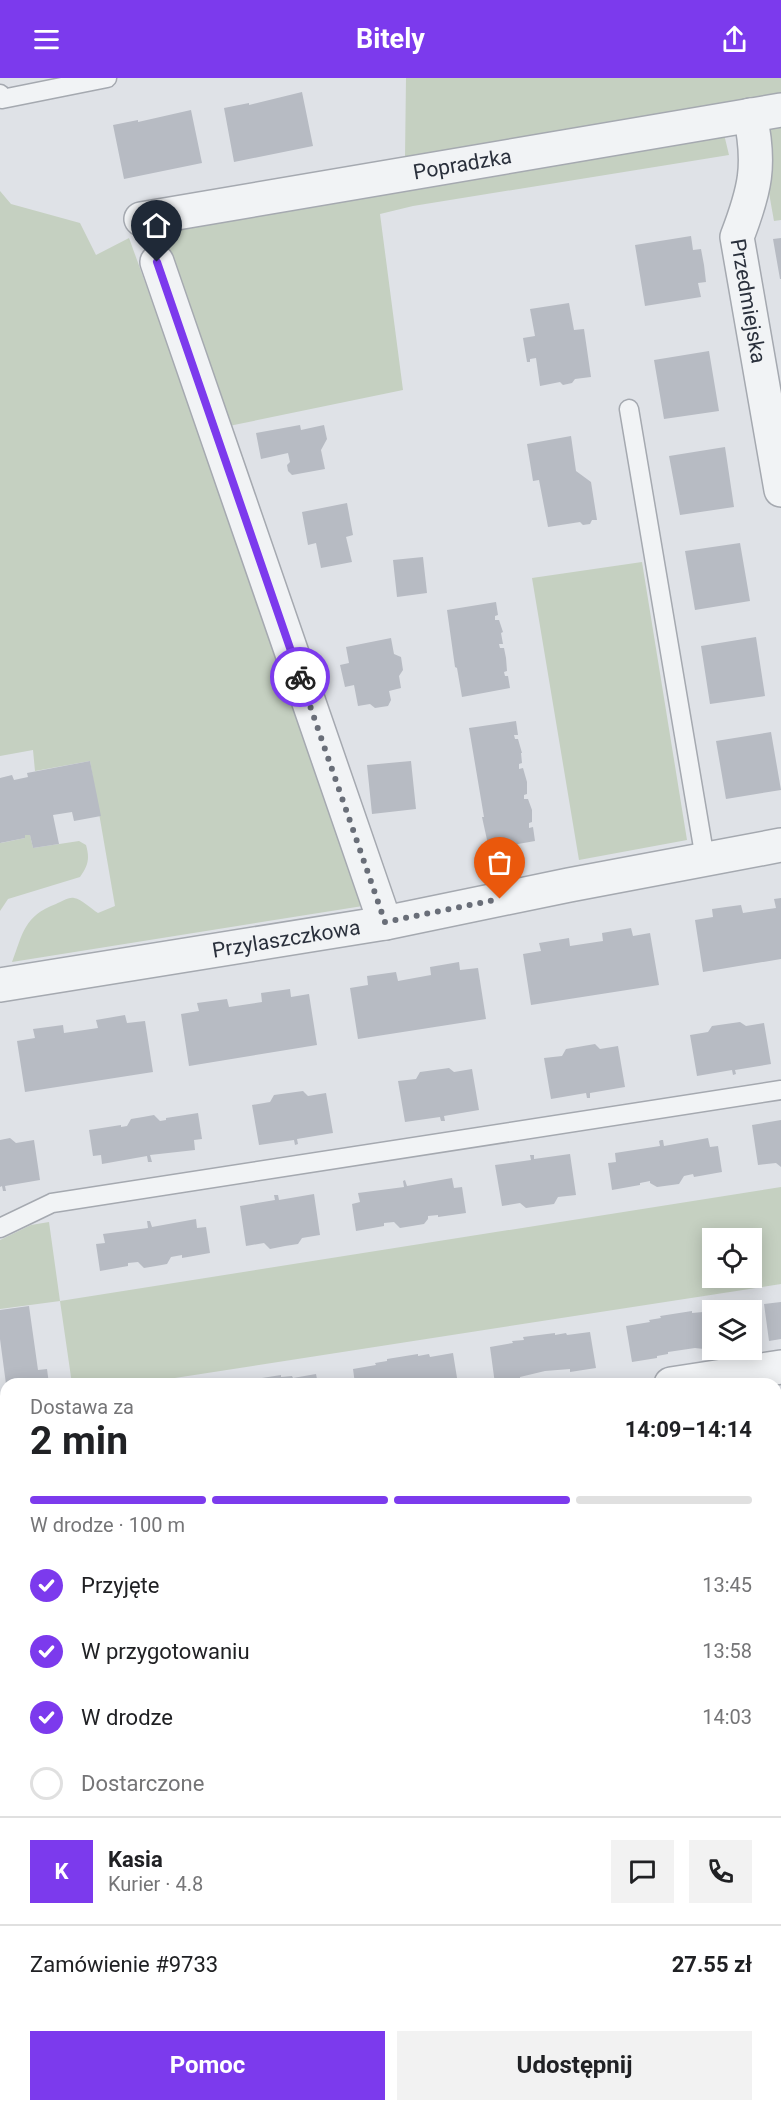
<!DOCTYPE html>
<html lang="pl">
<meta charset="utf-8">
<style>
:root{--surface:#fff;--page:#f2f2f2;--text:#202124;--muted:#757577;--line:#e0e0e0;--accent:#7c3aed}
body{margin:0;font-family:Roboto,sans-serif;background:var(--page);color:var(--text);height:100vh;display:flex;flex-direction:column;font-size:22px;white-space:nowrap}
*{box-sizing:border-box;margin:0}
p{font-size:20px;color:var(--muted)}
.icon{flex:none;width:33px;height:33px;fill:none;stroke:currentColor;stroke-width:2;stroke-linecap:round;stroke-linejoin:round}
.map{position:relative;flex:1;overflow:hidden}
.details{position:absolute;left:0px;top:1300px;width:782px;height:734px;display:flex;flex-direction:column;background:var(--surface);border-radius:18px 18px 0 0;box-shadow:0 3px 15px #0003}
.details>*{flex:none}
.tools{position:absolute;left:702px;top:1150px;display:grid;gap:12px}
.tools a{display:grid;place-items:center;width:60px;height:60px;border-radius:0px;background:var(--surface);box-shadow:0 3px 15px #0003;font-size:30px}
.pin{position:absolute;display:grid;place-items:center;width:51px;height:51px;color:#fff;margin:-62px -26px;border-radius:50% 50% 50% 0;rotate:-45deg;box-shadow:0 0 6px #0007}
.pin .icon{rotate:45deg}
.courier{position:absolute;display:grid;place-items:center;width:60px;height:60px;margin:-30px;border:4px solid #7c3aed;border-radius:50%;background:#fff;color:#222;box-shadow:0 2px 8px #0007}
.headline em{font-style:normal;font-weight:700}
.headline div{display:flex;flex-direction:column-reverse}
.headline{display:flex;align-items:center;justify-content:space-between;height:102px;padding:0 30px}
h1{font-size:39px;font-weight:700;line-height:45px}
.bar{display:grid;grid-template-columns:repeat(4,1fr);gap:9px 6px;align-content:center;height:72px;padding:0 30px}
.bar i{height:8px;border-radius:4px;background:var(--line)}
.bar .current{background:var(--accent)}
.bar p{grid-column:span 4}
.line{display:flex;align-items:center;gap:15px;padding:0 30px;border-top:2px solid var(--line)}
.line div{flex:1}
.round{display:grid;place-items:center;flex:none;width:63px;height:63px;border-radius:0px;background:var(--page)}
ol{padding:0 30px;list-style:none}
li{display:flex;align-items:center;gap:18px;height:66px}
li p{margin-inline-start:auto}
li .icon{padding:6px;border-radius:50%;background:var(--accent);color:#fff;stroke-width:4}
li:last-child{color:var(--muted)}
li i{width:33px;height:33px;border:3px solid var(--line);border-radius:50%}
.cta{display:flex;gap:12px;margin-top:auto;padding:12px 30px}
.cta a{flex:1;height:69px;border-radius:0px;background:var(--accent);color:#fff;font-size:24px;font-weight:700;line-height:69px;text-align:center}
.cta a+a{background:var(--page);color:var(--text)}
header{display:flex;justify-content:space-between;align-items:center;height:78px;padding:0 30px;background:var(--accent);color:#fff;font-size:27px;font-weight:700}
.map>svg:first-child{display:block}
.green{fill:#c5d0c1;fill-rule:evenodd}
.building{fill:#b7bbc3}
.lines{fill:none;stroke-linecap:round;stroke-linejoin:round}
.lane-casing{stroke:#a5a9b0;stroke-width:21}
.street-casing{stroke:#a5a9b0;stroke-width:36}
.path{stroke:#bdc0c5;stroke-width:4;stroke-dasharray:4.5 4.5;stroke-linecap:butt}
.lane{stroke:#f1f3f5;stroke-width:18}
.street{stroke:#f1f3f5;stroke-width:33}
.done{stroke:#696e78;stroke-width:6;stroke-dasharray:0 10.8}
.route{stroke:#7c3aed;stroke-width:8}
.labels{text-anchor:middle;stroke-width:5;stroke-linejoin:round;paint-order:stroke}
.street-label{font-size:21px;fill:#2a303c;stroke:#eef1f4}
</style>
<header><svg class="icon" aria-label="menu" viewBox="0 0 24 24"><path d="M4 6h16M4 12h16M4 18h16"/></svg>Bitely<svg class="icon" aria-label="share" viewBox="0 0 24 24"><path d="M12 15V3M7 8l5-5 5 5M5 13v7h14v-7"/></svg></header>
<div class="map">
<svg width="781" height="2033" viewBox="0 0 781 2033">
<rect width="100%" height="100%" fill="#dfe2e7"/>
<!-- green -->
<path class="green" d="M406,0H781V16L405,79Z
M781,42V142L774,143C771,121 753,51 781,42Z
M723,52L729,77L413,128L380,136L403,312L224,349L159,149Z
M0,113L11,126L80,145L96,177L129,160L249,490L369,827L12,884C23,855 24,838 56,826C61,824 68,819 74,820C82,821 91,831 98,835L115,828L90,683L35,693L33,672L0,678Z
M642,484L687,762L579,782L532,500Z
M25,757H30L33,770L79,763L86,767C90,781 88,788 80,799L8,821L0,833V763L1,765L25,760Z
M781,1109V1206L136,1306H72L60,1223L0,1231V1162L31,1147L49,1144L60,1223ZM712,1161H752V1200H712Z
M776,1421H781V1545L776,1546Z
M6,1829V1928L0,1929V1830Z
M781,1939V2033H299L298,2030L280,2033H218L217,2030L229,2028H776V1940Z"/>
<!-- building -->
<path class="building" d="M302,14L313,68L234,84L224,30L249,25V27Z
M191,32L202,85L124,101L113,47L138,42V44Z
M691,158L693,172L701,171L704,187L706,204L698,205L701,219L645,228L635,167Z
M781,160V201H780L773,161Z
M569,225L574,252L584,251L591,299L575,301L572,305L563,307L560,304L540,308L536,280L530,281V284H527L523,260L535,258L530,231Z
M709,273L719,333L664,341L654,282Z
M300,347L301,352L324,347L327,361L321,372L325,391L292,397L288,393L287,387L290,384L288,375L261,381L256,355Z
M571,358L576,393L591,404L597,442H592L590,446L583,447L580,444L548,449L539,402L533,403L527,366Z
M725,369L734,429L680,437L669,378Z
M347,425L353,457L346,459L352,484L321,490L316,465L308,467L302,434Z
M740,465L750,523L695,532L685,473Z
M423,479L427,515L397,519L393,482Z
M496,524L498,537L495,538V542H499L503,554L501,555L503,566H499L500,570H504L506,580L507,593L504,594L505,598H508L510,610L462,619L457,590L455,589L447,532Z
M756,559L765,618L710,626L701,568Z
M391,560L394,576L401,579L403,592L399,598L401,610L389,613L391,622L388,628L375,630L370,626L358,628L354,607L345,609L340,587L349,585L346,569Z
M516,643L518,657H514L515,661H518L522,675H521L522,685L519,686V691L523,690L527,704V716L524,717V721H528L532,732V744L529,745V750L533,749L535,763L489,771L482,739H484L469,650Z
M771,654L781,712L726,721L716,663Z
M90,683L101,738L74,743L72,734L53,737L59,766L33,770L30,757H25V760L0,765V700L12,697L14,702L28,699L27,695Z
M411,683L416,731L372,736L367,687Z
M781,820V881L703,894L695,842L713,839L712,831L726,829L741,827L743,835L776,830L774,821Z
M631,850L633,858L650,855L659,907L531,927L523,876L541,873L539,865L569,860L570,868L603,863L602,855Z
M459,884L460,892L478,890L486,941L358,961L350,910L368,907L367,898L396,894L398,903L431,897L430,889Z
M290,911L291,919L309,916L317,967L189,988L181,936L199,933L197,925L227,921L229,929L262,924L261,915Z
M125,937L127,945L145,943L153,994L25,1014L17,963L35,960L33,951L63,947L64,955L98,950L96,942Z
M740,944L746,948L764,945L771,986L735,992L736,996L733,997L732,992L697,998L690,957L708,954L712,948Z
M595,966L600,971L618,968L625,1009L590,1015V1020H587L586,1015L551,1021L544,980L562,978L566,971Z
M449,990L454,994L472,991L479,1032L444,1038L445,1043H441L440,1039L405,1044L398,1003L416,1001L420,994Z
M303,1013L308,1018L326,1015L333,1055L297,1061L298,1066L295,1067L294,1062L259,1067L252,1027L270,1024L274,1017Z
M198,1035L202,1061L194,1062L195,1072L150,1077L152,1084H148L147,1078L102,1086L101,1077L93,1078L89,1052L121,1047V1049L127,1048L131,1041L143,1039L154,1037L160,1043L166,1042V1040Z
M781,1042V1089L776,1085L758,1087L752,1047Z
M10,1060L16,1065L34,1062L40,1102L5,1108L6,1113H3L2,1108L0,1109V1062Z
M708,1060L710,1069L718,1068L722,1094L694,1099L693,1096L684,1098L679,1106L657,1109L650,1105V1103L640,1105V1107L612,1112L608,1085L616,1084L615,1075L660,1068L659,1063L661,1062H663L664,1068Z
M570,1076L576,1117L558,1119L554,1126L526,1130L520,1125L502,1128L495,1087L531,1082L530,1077H534V1081Z
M452,1100L454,1110L462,1109L466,1135L438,1139V1137L428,1138V1141L424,1146L400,1150L394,1144L384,1145V1148L356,1153L352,1126L360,1124L358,1115L404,1109L403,1103L405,1102L407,1108Z
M314,1116L320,1157L302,1160L298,1166L285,1168L270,1171L264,1165L246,1168L240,1128L275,1122L274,1117H278L279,1122Z
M196,1141L197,1150L206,1149L210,1175L182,1180V1177L171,1179L167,1186L156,1188L144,1190L138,1184L128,1185V1188L100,1193L96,1166L105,1165L103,1156L148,1150L147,1143H150L152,1149Z
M781,1224V1261L769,1263L764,1226Z
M29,1228L38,1292L47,1291L49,1306H6L0,1261V1232Z
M692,1233V1235L703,1234L704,1236L712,1235V1272L695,1270L668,1274V1276L657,1278V1280L632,1284L626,1248L650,1244L649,1242L661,1240L660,1238Z
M590,1254L596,1290L570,1294V1291L545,1293L520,1299V1302L495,1306L490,1269L513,1265L512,1263L524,1262L523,1259L555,1255V1257L566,1255L567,1257Z
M453,1275L458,1306H355L353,1291L376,1287L375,1285L387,1283V1281L418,1276V1278L429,1276L430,1279Z
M316,1296L318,1306H245L250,1305L249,1302L281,1297V1299L292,1298L293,1300Z
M781,1825V1889L776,1890V1826Z
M6,1928V1954H4L0,1929Z"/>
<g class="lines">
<defs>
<path id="lane" d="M0,16L2,21L107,0
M629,331L705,781
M0,1150L52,1125L781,1012
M0,1658L6,1657"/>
<g id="street">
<path id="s1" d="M750,37C761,87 755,112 737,159L781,412"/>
<path id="s2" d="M141,141L781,32"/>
<path d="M157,184L385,845"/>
<path id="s3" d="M0,907L385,845L569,807L781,767"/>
<path d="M671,1306L781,1289"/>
<path d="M0,1412L6,1411"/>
<path d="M776,1695L781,1694"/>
<path d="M0,1813L6,1812"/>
<path d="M776,1934L781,1933"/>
<path d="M136,2033L168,2028"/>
</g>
</defs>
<!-- lane casing -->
<use href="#lane" class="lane-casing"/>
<!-- street casing -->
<use href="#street" class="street-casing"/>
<!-- path -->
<path class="path" d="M776,1516H781"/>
<!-- lane -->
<use href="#lane" class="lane"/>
<!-- street -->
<use href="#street" class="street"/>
</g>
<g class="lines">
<!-- done -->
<path class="done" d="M300,599L385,844L500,821"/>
<!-- route -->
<path class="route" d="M157,184L300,599"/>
</g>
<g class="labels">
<!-- street labels -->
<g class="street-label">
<text dy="7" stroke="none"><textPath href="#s2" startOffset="326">Popradzka</textPath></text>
<text dy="7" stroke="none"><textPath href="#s1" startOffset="190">Przedmiejska</textPath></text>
<text dy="7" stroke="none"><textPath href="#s3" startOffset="290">Przylaszczkowa</textPath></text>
</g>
</g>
</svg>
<div class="tools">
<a><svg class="icon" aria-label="locate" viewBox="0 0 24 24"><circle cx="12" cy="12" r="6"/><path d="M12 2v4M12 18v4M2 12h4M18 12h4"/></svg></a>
<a><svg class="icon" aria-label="layers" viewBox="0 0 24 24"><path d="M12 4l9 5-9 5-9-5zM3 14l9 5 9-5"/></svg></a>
</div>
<div class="pin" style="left:500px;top:821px;background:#ea580c"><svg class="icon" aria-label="bag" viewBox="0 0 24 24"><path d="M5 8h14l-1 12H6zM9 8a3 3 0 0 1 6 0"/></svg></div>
<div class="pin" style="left:157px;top:184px;background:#1f2937"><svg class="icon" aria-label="home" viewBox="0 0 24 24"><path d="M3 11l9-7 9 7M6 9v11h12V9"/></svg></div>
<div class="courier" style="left:300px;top:599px"><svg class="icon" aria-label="bike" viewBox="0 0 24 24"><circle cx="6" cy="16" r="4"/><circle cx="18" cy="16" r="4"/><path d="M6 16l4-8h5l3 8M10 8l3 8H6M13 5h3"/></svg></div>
<section class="details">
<div class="headline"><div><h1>2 min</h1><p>Dostawa za</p></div><em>14:09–14:14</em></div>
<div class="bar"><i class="current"></i><i class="current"></i><i class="current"></i><i></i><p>W drodze · 100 m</p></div>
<ol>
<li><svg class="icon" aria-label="check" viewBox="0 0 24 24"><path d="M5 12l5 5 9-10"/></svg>Przyjęte<p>13:45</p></li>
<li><svg class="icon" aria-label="check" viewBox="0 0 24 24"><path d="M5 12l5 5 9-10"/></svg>W przygotowaniu<p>13:58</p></li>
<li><svg class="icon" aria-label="check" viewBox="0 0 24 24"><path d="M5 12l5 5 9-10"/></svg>W drodze<p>14:03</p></li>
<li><i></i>Dostarczone</li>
</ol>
<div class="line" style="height:108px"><b class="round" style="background:var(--accent);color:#fff">K</b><div><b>Kasia</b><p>Kurier · 4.8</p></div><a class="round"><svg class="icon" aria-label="chat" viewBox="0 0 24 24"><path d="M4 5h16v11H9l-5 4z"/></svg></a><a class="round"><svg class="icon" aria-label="phone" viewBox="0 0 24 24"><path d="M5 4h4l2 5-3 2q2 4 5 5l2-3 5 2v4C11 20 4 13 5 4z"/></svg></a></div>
<div class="line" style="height:78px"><div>Zamówienie #9733</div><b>27.55 zł</b></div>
<div class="cta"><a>Pomoc</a><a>Udostępnij</a></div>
</section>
</div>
